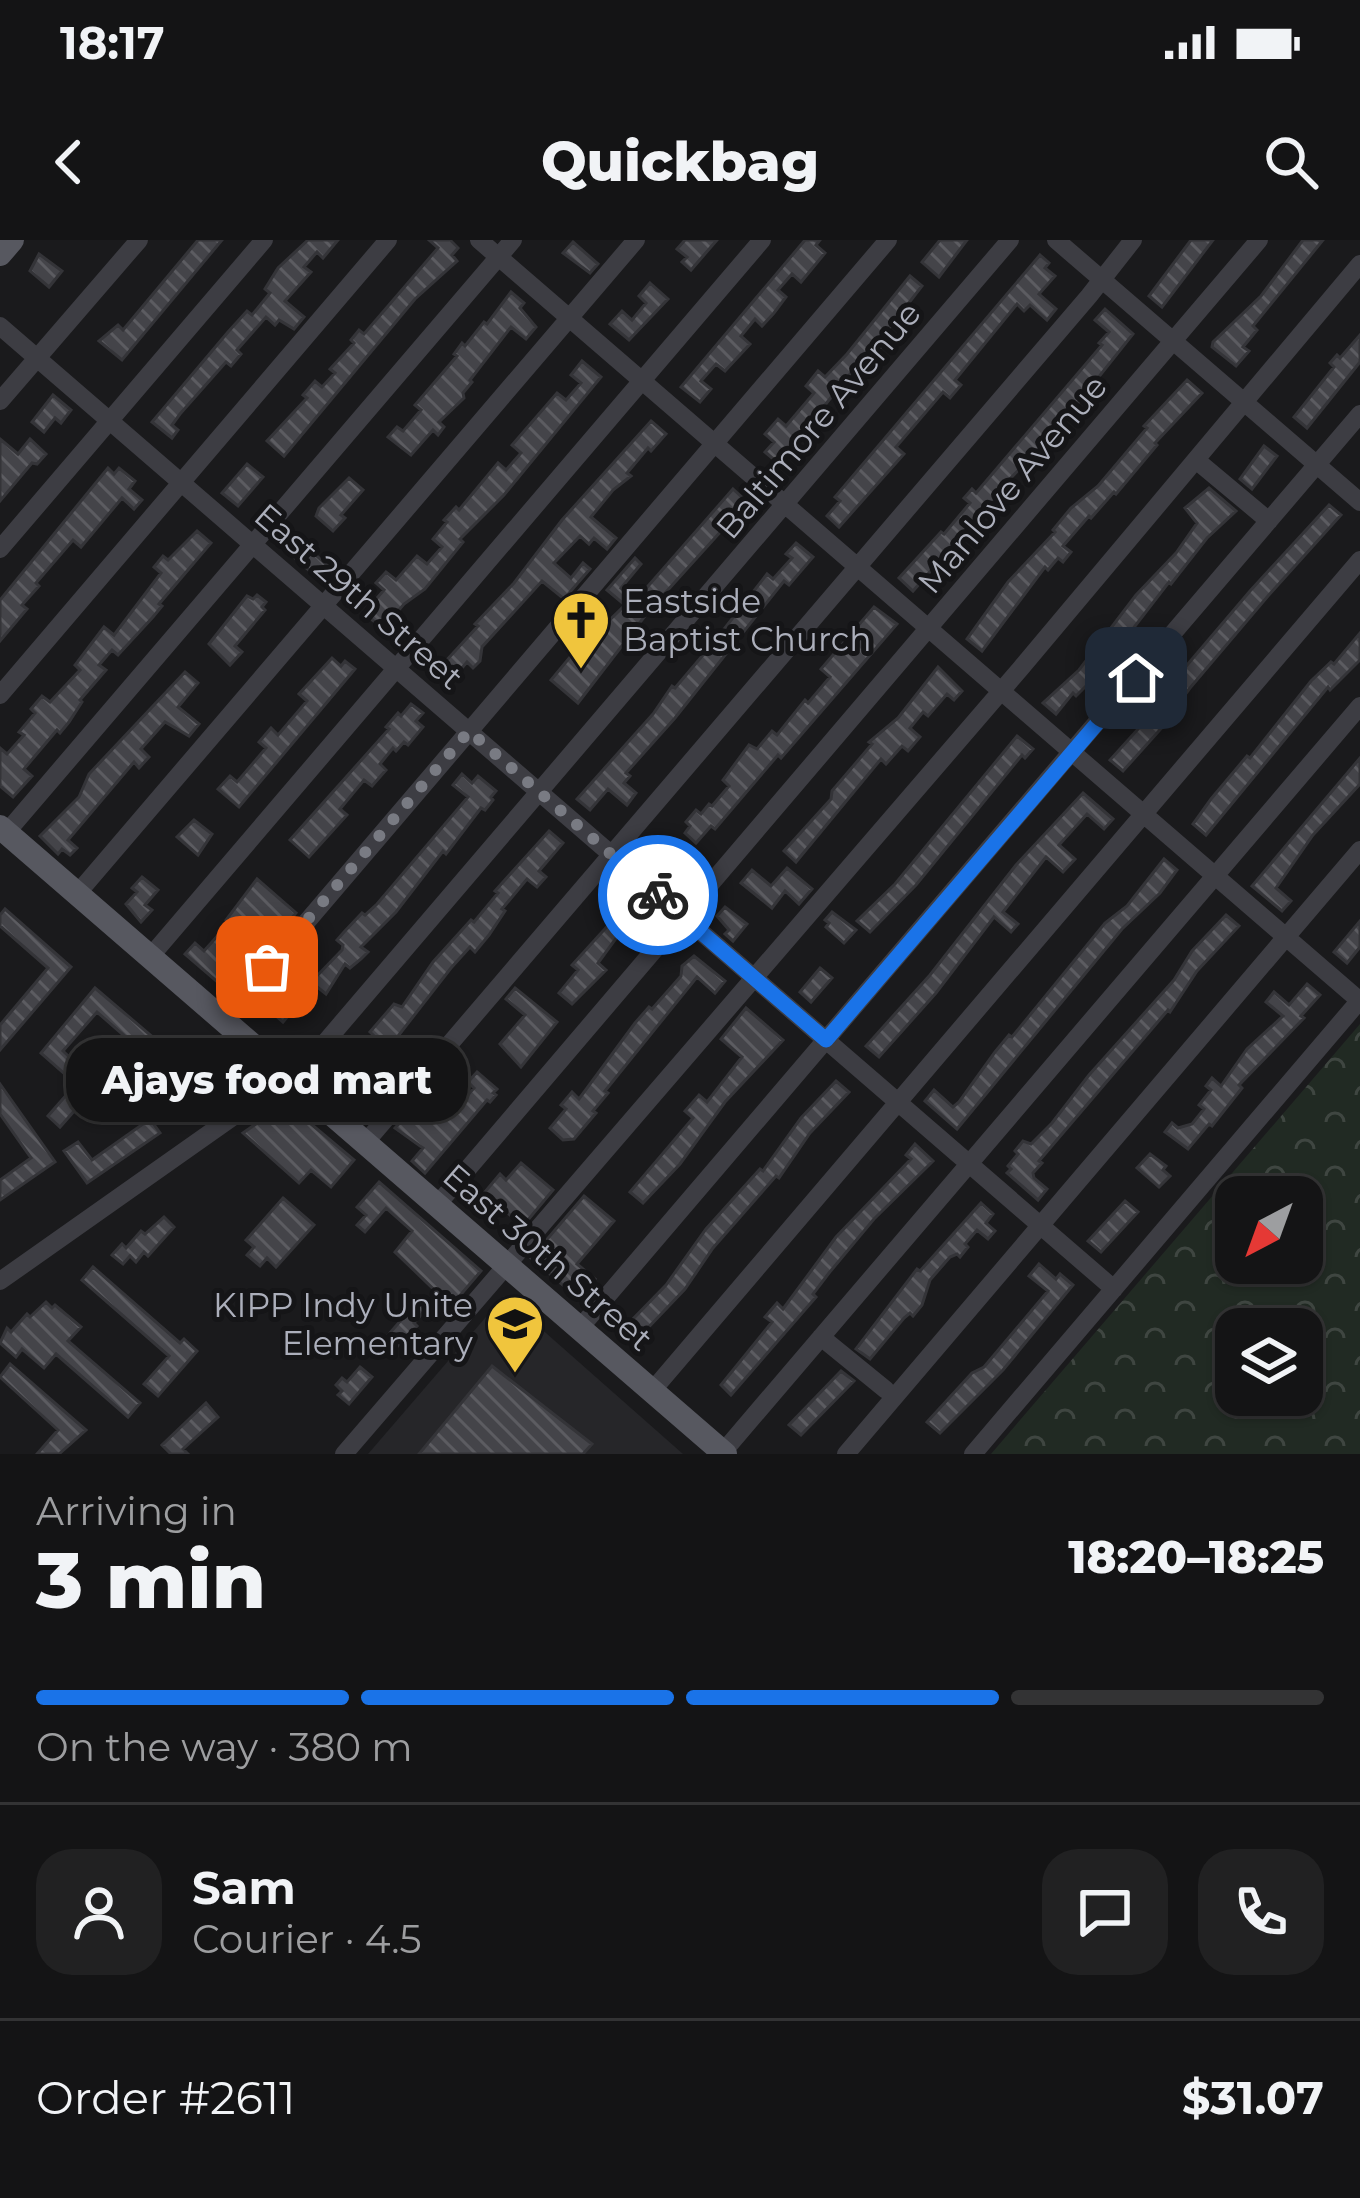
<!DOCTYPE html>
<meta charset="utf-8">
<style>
:root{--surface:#141415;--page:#212122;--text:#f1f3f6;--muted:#9d9ea0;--line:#333334;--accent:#1a73e8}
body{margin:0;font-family:Montserrat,sans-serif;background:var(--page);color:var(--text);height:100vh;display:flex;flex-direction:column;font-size:45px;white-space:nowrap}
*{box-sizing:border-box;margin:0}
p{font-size:39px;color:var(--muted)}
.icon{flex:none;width:66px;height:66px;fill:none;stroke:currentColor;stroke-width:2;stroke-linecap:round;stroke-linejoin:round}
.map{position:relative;height:1214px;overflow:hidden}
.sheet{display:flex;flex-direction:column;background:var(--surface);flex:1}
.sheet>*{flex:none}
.needle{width:78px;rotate:221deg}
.buttons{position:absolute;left:1215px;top:936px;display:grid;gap:24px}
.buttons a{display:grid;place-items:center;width:108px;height:108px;border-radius:24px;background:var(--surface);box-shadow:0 3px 9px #0004,0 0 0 3px var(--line);font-size:60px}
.pin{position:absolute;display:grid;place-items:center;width:102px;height:102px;color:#fff;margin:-51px;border-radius:24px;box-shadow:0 6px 18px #0006}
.courier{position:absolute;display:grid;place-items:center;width:120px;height:120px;margin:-60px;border:9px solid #1a73e8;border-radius:50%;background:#fff;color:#222;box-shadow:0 3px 15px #0007}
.bubble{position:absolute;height:84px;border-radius:36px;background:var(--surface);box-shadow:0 3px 9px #0004,0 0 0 3px var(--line);font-size:39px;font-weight:800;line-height:84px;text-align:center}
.head em{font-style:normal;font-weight:800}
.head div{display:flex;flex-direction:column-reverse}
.head{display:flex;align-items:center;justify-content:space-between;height:204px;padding:0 36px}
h1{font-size:78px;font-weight:800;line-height:90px}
.bar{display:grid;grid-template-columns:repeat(4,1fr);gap:18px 12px;align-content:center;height:144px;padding:0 36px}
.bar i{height:15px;border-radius:9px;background:var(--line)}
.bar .selected{background:var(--accent)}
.bar p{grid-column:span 4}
.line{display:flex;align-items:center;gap:30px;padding:0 36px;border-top:3px solid var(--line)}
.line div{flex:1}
.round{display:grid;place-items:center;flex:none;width:126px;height:126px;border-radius:36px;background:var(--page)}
.status{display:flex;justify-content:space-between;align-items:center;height:84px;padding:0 60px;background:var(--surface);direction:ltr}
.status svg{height:33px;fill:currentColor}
header{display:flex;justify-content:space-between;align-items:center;height:156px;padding:0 36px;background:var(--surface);font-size:54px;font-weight:800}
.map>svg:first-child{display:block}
.built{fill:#262629}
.park{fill:url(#park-crowns);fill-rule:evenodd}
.building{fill:url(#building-back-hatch);stroke:#343438;stroke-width:3}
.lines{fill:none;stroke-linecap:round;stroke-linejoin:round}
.minor{stroke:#3d3d43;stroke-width:18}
.major{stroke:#575860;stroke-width:24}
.done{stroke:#797b83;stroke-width:12;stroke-dasharray:0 21.6}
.route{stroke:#1a73e8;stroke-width:15}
.labels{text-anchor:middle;stroke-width:10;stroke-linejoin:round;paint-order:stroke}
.street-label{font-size:33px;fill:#acafbb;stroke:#151517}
.poi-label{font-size:33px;fill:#acafbb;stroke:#151517;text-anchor:start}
</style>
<div class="status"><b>18:17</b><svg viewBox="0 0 49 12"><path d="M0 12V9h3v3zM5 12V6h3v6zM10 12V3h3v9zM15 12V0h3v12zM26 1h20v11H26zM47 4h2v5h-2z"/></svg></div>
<header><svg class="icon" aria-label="back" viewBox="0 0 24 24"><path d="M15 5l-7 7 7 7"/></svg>Quickbag<svg class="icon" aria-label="search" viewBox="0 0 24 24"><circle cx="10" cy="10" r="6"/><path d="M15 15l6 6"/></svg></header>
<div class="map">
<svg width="1360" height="1214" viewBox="0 0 1360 1214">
<defs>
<pattern id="park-crowns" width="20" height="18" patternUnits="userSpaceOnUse" patternTransform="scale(3)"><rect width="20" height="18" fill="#212a23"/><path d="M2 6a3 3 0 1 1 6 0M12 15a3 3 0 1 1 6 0" fill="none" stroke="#3f4641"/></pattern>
<pattern id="building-back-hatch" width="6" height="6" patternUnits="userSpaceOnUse" patternTransform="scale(3)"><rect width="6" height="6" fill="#444449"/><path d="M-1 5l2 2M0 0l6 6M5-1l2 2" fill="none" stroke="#5c5c61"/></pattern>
</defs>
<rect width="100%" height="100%" fill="#1a1a1c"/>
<!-- built -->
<path class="built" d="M504,1056L683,1214H368Z"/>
<!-- park -->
<path class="park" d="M1360,784V1214H991ZM1236,957H1302V1023H1236ZM1236,1089H1302V1155H1236Z"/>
<!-- building -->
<path class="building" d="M198,0H222L122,120L99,101L118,85L123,90Z
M308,0H338L323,18L317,12L304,27L311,32L285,61L304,77L294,89L279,80L275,85L266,77L237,110L241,114L231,126L226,122L180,174L172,185L178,190L172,198L152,182L228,92L247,71L252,75L270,53L265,49L278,28Z
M429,0H450L458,8L452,15L457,21L415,59L284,216L267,201L307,158L303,155L315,141L322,147L335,133L330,129L354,103L351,100L359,90L364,94L438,8Z
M685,0H717L691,30L682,22L687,17L677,9Z
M805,0H820L816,5L825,13L801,42L792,34L778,50L786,57L774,73L762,86L755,79L741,96L750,104L725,131L716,124L701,141L711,149L700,162L681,147Z
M940,0H967L939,37L922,22Z
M1191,0H1213L1162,67L1149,56Z
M1303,0H1323L1253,86L1257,90L1243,107L1249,111L1236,126L1212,107L1213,102L1261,56Z
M573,2L598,24L590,33L563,13Z
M39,14L62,31L49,47L30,31Z
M1040,15L1049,23L1045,28L1055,36L1039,54L1056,69L1047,80L1030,65L1024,71L1017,64L955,140L961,145L950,158L943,152L896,207L904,214L839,287L827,276L840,261L835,257Z
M910,36L922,46L877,104L881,107L867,122L863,118L778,223L765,212L774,202L765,194L778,179L786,186L814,153L806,146L818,131L825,137L847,114Z
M650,43L668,59L629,100L610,84L622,71L632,80L646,63L639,56Z
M511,52L524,63L520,68L536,87L526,99L511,87L470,140L472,142L463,153L464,158L439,182L444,187L438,195L433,190L411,215L388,197L397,187L403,191L421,170L415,165L457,116L454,114L462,103L465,106L484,82L487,84Z
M1105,69L1133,94L1051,197L999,250L1001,252L962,302L959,299L913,351L899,338L941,292L944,294L970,263L964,258L972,249L976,253L1102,105L1099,103L1109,92L1095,80Z
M1360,95V122L1307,188L1294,177L1334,127L1330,123L1337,115L1340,118Z
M582,121L601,137L504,255L460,299L463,302L425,349L404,364L383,389L364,373L384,350L376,343L386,332L396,340L417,316L427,324L442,307L433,299L447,282L444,280L456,267L459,270L498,223L506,230L521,213L512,205L557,153L566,160L581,143L571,135Z
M1187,140L1202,153L1155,203L1157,205L1116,254L1114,252L1091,278L1089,276L1063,306L1071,312L1063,322L1058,318L1048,330L1045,327L982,411L967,399L1008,342L1055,292L1053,290L1071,268L1098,246L1147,188L1144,186Z
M53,155L71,170L61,183L55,178L44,192L32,182Z
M651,181L666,194L651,211L648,208L627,233L631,236L613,250L591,277L616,298L607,309L594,298L589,304L580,296L554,323L571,338L583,323L590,329L564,359L542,341L482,407L480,421L473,428L467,422L446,447L432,436L478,386L475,384L514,343L562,280Z
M0,199L18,214L30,199L46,214L37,224L32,223L0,261Z
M1264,206L1277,216L1252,249L1240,239Z
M247,224L263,237L238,266L222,253Z
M108,228L114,234L119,228L135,241L129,249L142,260L134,269L122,258L81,307L73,300L36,343L39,346L22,365L27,369L0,401V360Z
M349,238L363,250L341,275L345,278L333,291L316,276L319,268Z
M1209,248L1236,271L1207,298L1171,344L1169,342L1098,434L1076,456L1073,453L1056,474L1043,463L1079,430L1136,355L1176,313L1197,283L1185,268Z
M733,249L745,260L739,266L742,268L648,372L578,463L551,440L585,399L588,401L625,365L607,350L635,318L641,324L621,348L635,361Z
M1329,265L1341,275L1268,356L1190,448L1173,471L1175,473L1123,531L1110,520L1167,457L1164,455L1182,431L1250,351Z
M197,291L211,303L159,364L162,366L153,377L118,415L112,410L99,425L106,430L80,460L82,462L69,482L60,493L57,490L24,529L32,536L13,557L0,546V508L7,514L24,495L19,492L35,473L31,469L42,456L50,462L80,430L75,425L104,387L114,395L161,333L154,327L163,316L168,320Z
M298,299L330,328L320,340L287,311Z
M796,303L813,317L789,345L784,341L675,478L626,533L630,536L624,543L636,553L627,565L608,549L590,570L577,559L653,474L672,446L675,448L714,402L767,334L773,339L792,318L786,314Z
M257,355L266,362L262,367L265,370L235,406L242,412L230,425L209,404L247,356L253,359Z
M874,367L897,384L781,518L778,515L715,589L711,586L696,603L685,593L690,586L686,582L696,570L701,574L709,564L712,566L729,546L723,540L749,505L757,509L772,491L777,495L805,460L808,463L830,437L821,429Z
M1360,393V420L1330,450L1328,447L1206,595L1193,584L1211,559L1247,516L1250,518L1311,441L1331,422L1334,424Z
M332,418L341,426L345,421L355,429L239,567L218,549L230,536L237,542L266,508L259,502L271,488L278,495L307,461L299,454Z
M938,427L962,451L954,460L947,454L928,476L923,472L910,488L920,497L908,511L902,506L886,524L881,519L796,622L784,611L831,559L832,551L872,504L869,502L898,478Z
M185,432L198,443L178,467L199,484L189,496L165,482L141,509L149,517L139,528L134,522L68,600L77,608L70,615L62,609L58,614L40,596L79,557L89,534Z
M411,464L423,473L416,481L423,487L408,505L404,502L396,511L393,508L380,524L386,530L372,546L364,540L340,569L347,575L309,617L290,600L389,489L386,487L398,473L401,476Z
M1017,496L1033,509L1025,518L1022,515L916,645L870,692L857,681L895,644Z
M1360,518V544L1313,595L1276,648L1291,661L1282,671L1252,646Z
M462,534L472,543L478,536L496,551L491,557L493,560L485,570L481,568L446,614L443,611L396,672L361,707L368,712L361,719L350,728L345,724L326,754L311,742L342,710L343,705L337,700L344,692L362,673L365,675L377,664L468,557L453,545Z
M1083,553L1113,579L1104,589L1087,574L1059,605L1075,619L1063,632L1046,617L1003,672L1018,684L1011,692L994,677L936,753L879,817L866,806L930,735L1016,625Z
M194,580L212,594L198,615L177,597Z
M549,591L563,603L539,631L546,637L537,647L527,639L502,669L505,671L489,695L475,712L470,707L451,728L388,809L370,792L394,764L402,767L433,722L471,680L474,682L498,653L495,651Z
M1164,619L1177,630L1160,653L1122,689L957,889L925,861L934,850L953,867L959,862L995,812L1009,795L1012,797L1105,683L1127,666Z
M787,628L812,649L799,664L785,651L772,668L741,643L752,630L771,646Z
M142,637L158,650L145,665L152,670L141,682L126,664L137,652L132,648Z
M257,639L296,673L229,752L185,714L195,703L204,711L229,683L226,680Z
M623,660L636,671L598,723L606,730L572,764L559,753L578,730L572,725L613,680L609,677Z
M725,667L747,684L733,701L725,694L729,690L717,676Z
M5,669L71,727L0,810V785L48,728L0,686V675Z
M832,672L856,690L844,703L826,687L829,683L825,680Z
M1226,675L1239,686L1197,731L1170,772L1168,770L1039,921L1042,923L1033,933L1034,938L1047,949L1038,960L1007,933L1011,929L1008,926L1018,914L1015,911L1023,901L1031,904L1052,883L1089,835L1174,740L1192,711Z
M1360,681V707L1347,723L1334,712Z
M694,716L725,741L715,753L697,737L605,851L608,853L593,871L596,873L574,899L563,900L550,888L566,869L561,865L572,852L579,859L635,783L649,767L652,769L681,736L682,726Z
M820,728L832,738L811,762L800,752Z
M272,743L297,765L283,782L258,760Z
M1307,744L1320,755L1301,776L1304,778L1239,845L1242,848L1212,886L1209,884L1188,909L1165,892L1172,883L1178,888L1192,884L1204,869L1199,865L1211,850L1206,846L1212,838L1221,846L1247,809L1283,776L1266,762L1274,752L1289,765Z
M95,748L209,845L183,874L171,864L184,848L97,772L63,811L98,844L60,887L48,876L76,844L41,813Z
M515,748L557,782L521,827L500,804L525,775L506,759Z
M746,768L783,800L725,862L680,924L643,963L630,952L693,878L685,871L699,855L707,862L742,817L721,799Z
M335,820L373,853L358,871L320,837Z
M477,832L497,849L493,853L496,855L490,862L487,860L425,933L412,921L423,908L395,888L405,877L411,882L424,867L418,862L433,844L458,866L474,848L468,842Z
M836,841L849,852L810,893L779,938L776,936L713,1008L685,1049L645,1091L632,1080L666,1045L706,989L760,929L763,931L801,878Z
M0,844L55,922L0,960V940L31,918L0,874Z
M286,863L354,920L331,947L311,930L299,943L243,893Z
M150,879L160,893L87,943L64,911L78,902L92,920Z
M915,904L933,921L874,979L829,1033L813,1054L816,1057L731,1155L721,1145L772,1082L765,1077L777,1063L783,1069L836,997L911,919L906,915Z
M1150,914L1166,926L1163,930L1170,936L1159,947L1137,928Z
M521,923L553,950L523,986L484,953L500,934L506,940Z
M379,942L481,1031L451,1066L395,1012L412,991L386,968L365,992L357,985L366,975L357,967Z
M584,956L614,981L577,1024L595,1039L578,1058L531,1018Z
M283,958L314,985L276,1027L267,1018L260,1026L247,1015L254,1007L246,1000Z
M1125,961L1138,972L1101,1012L1088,1001Z
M981,963L993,974L986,983L995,991L988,999L977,990L965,1004L968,1007L960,1017L957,1014L950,1017L930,1040L922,1065L913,1076L910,1073L904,1078L870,1119L856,1109L917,1029L920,1031Z
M164,977L174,987L148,1016L144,1012L136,1022L130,1016L123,1024L112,1015L122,1004L126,1008L141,991L145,994Z
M1039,1024L1056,1039L1060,1034L1073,1045L1003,1130L940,1193L927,1182L972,1133L984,1127L1048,1051L1029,1036Z
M93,1027L180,1103L184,1099L197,1111L158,1156L144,1144L169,1116L82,1040Z
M46,1062L52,1068L55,1065L81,1087L68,1101L140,1163L128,1177L56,1114L44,1128L22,1109L16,1117L0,1103L7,1088L11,1092L27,1074L30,1077Z
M417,1062L426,1069L414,1083L417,1086L392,1112L381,1103Z
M10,1124L86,1190L59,1214H37L58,1190L0,1137Z
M492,1126L592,1204L583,1214H419Z
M360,1127L372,1137L349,1164L338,1155L342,1151L336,1145L342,1138L347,1142Z
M841,1131L854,1141L801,1195L789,1185Z
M206,1163L218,1177L183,1209L188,1214H171L162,1205Z"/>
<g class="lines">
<!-- minor -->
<path class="minor" d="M479,0L1360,761
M1056,0L1360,262
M0,86L1114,1049
M0,161L139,0
M1196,220L1269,281
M0,309L264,0
M0,455L388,0
M6,593L513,0
M77,654L636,0
M150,717L762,0
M223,780L888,0
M365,903L1089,56L1133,0
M437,965L1259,0
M0,1041L305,826L1010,0
M579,1089L1360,174
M821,1097L886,1150
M652,1151L1360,320
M723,1212L1360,466
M344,1214L1021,428L1360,24
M846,1214L1360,610
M973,1214L1360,760"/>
<!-- major -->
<path class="major" d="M0,14L12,0
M0,587L725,1214"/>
</g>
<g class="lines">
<!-- done -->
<path class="done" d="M267,727L469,491L658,655"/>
<!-- route -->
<path class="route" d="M658,655L826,800L1136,438"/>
</g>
<!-- icons -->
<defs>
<symbol id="church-pin" viewBox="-11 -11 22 30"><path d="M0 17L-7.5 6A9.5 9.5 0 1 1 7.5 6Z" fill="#f0c53d" stroke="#151517"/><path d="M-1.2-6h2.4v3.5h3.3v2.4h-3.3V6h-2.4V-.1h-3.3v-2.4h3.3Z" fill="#111"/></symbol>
<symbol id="school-pin" viewBox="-11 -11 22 30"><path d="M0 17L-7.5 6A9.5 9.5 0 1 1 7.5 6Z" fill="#f0c53d" stroke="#151517"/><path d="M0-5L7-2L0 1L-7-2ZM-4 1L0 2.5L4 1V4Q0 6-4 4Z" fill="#111"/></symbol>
</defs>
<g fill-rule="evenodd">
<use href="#church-pin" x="548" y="347" width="66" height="90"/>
<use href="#school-pin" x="482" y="1051" width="66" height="90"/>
</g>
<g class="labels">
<!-- street labels -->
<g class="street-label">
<text transform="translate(818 180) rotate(-50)" y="12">Baltimore Avenue</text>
<text transform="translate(1012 244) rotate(-50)" y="12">Manlove Avenue</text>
<text transform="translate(359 356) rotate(41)" y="12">East 29th Street</text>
<text transform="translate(548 1017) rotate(41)" y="12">East 30th Street</text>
</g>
<!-- poi labels -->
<g class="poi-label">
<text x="623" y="373">Eastside<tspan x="623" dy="38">Baptist Church</tspan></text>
<text x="473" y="1077" text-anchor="end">KIPP Indy Unite<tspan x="473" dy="38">Elementary</tspan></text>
</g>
</g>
</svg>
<div class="buttons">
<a><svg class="needle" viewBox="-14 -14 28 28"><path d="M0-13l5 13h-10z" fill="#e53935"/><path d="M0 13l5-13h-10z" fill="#9d9ea0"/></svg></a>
<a><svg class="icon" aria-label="layers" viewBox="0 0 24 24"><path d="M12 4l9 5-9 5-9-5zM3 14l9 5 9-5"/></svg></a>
</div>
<div class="pin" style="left:267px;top:727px;background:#ea580c"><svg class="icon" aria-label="bag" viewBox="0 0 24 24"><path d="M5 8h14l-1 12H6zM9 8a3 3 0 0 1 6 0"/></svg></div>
<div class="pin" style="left:1136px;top:438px;background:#1f2937"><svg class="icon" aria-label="home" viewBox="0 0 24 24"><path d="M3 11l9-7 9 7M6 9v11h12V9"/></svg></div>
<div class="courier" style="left:658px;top:655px"><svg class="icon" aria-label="bike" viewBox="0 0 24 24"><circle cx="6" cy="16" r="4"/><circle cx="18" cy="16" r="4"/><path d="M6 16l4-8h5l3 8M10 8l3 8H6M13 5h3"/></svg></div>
<div class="bubble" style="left:66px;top:798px;width:402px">Ajays food mart</div>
</div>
<section class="sheet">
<div class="head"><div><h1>3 min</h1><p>Arriving in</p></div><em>18:20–18:25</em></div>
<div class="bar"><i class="selected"></i><i class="selected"></i><i class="selected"></i><i></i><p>On the way · 380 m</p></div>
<div class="line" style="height:216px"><a class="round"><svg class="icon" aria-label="person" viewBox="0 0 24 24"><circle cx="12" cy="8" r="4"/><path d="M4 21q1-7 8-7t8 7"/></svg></a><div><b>Sam</b><p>Courier · 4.5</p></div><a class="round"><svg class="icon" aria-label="chat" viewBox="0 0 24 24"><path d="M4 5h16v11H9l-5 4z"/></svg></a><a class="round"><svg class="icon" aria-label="phone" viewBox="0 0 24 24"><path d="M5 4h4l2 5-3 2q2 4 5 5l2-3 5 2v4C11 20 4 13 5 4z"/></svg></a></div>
<div class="line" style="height:156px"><div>Order #2611</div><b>$31.07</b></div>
</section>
